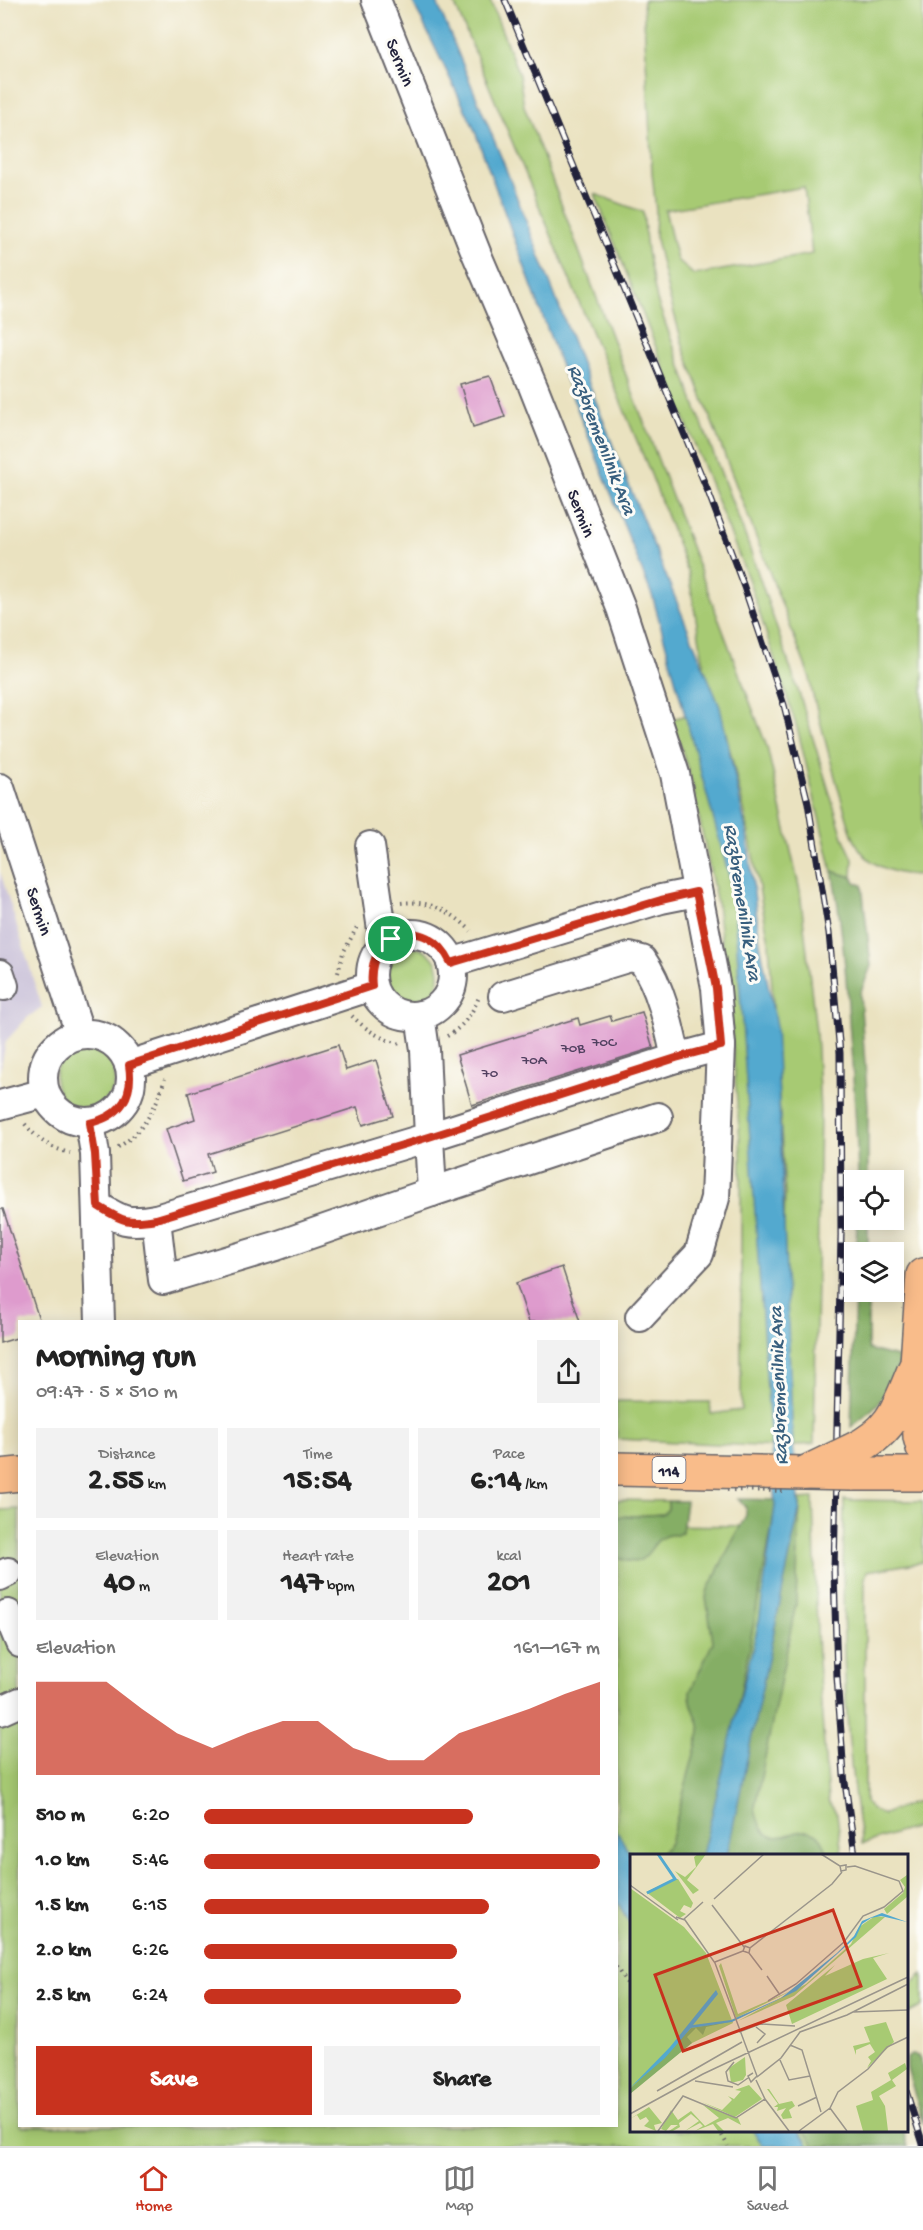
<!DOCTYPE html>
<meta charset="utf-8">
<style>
:root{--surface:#fff;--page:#f2f2f2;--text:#222;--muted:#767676;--line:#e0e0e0;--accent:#c8321e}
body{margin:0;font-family:"Gochi Hand",sans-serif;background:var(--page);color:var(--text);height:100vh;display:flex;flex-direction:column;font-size:22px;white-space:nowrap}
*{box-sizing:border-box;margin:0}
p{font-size:20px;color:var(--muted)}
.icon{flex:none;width:33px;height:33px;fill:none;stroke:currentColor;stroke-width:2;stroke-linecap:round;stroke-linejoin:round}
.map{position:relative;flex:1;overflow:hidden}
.panel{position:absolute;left:18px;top:1320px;width:600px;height:807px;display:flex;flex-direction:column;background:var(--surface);border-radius:0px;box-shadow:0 3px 15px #0003}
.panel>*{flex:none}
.fabs{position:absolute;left:844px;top:1170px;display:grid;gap:12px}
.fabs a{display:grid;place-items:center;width:60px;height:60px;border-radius:0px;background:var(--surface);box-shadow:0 3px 15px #0003;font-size:30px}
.pin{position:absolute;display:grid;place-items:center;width:51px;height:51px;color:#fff;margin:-26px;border:3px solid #fff;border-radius:50%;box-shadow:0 2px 6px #0007}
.round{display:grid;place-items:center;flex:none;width:63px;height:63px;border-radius:0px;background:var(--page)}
.head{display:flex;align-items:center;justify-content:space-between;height:102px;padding:0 18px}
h1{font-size:33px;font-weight:800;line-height:45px}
.stats{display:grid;grid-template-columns:repeat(3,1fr);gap:9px;height:102px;padding:6px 18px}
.stats div{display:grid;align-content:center;border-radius:0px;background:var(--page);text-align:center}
.stats b{font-size:30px;font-weight:800}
.stats small{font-size:16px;font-weight:400}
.stats p{font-size:16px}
.chart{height:168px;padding:12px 18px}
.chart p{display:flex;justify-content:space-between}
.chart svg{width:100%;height:108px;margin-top:6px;fill:var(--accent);opacity:.7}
.action{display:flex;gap:12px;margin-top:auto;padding:12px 18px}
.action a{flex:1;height:69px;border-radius:0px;background:var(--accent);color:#fff;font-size:24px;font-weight:800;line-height:69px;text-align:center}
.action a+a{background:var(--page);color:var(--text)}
ul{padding:0 18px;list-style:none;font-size:20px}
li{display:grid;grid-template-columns:96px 72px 1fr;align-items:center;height:45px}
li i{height:15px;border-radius:8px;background:var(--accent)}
.tab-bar{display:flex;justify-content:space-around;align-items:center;height:84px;border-top:2px solid var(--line);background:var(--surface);font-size:16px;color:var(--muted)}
.tab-bar a{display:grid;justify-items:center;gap:3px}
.tab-bar .active{color:var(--accent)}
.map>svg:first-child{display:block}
</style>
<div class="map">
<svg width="923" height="2146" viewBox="0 0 923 2146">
<rect width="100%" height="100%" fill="#fdfcf7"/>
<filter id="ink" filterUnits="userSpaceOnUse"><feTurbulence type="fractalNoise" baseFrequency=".0167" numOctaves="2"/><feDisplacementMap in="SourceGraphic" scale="12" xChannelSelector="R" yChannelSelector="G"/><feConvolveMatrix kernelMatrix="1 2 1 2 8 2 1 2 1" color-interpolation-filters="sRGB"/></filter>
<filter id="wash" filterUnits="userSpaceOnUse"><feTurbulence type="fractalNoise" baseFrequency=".008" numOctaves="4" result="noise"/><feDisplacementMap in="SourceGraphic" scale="24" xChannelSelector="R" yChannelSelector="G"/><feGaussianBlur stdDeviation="1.35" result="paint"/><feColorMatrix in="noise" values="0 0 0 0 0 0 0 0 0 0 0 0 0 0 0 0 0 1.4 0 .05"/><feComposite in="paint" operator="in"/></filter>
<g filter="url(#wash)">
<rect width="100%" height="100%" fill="#eae2c0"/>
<polygon fill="#c8bfd8" points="0,871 42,1007 27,1018 6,1041 0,1072"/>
<g fill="#a7ca73" stroke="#647657" stroke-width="1.5" fill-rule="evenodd">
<polygon points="453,0 490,0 519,75 524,106 767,747 800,891 816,1032 820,1111 814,1443 790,1447 781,1306 785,1194 769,942 746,818 725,729 699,670 704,665 688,572 650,472"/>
<path d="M643 0H923V874C903 877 873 868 861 851 852 839 848 822 844 808 832 769 823 730 812 692L810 678 684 349 669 295 655 235 656 211 652 173ZM804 187 812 254 694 275 677 260 665 210Z"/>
<polygon points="595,194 643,212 647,251 657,300 697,411 746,538 801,699 843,837 853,859 852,877 832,871 798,731 749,581"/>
<polygon points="695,713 729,840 762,1229 761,1300 775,1447 617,1439 616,1401 710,1402 711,1414 741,1410 741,1154 729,999 717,904 692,783 672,719"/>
<circle cx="411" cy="975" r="28"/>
<circle cx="85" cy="1078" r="30"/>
<polygon points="813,1498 818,1661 828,1801 837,1814 842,1855 632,1855 632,2130 897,2130 903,2146 0,2146 0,1510 19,1509 20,2126 616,2126 617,1525 799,1526 800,1499"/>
<polygon points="617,1500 668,1501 668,1509 664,1514 617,1517"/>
<path d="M844 1500 923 1501V1562L867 1571 865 1578V1802L872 1810 884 1814 923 1799V1825L862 1844C842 1731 842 1614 844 1500Z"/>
<polygon points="923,1974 923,2006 907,2014 907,1988"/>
</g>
<g fill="#85ae65" stroke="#546850" stroke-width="1.5">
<path d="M832 871 852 877 855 882 862 885 871 966 860 994 868 1106V1180H858C857 1127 853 1074 849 1021 846 970 842 921 832 871Z"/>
<polygon points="857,1220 868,1220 868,1252 856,1252"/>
<path d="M855 1291 868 1292V1346L870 1350 901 1358C890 1392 880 1406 851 1427Z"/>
<path d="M738 1499 777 1500 710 1855H660L670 1843 700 1732C700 1718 689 1707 690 1692L713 1642 706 1597 708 1589 746 1515V1508Z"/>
<path d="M794 1499H800L796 1604 755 1807C765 1867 800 1814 820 1837 824 1841 826 1850 828 1855H727Z"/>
<path d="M668 1501H686L682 1532 677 1535C645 1531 655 1576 617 1557V1517L664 1514 668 1509Z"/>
<polygon points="911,2055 918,2056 923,2067 923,2124 907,2068 907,2058"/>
<polygon points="804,2130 903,2130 908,2146 814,2146"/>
</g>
<g fill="#53a9cf" stroke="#3a6685" stroke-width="1.5">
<polygon points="412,0 436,0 502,159 619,461 720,707 747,834 760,943 776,1026 793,1445 800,1507 727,1855 702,1855 759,1621 775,1506 733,890 653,598 570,391 473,126"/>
<polygon points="616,1830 632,1857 632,1927 617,1902"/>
<polygon points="753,2130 799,2130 809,2146 763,2146"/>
</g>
<g id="blocks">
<g fill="#de9bcd">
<polygon points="490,376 505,417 473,427 460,384"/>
<polygon points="642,1012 653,1048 472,1105 457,1055 578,1018 580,1025 610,1016 612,1021"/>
<polygon points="338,1045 346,1070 376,1060 393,1116 363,1125 357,1107 208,1154 213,1172 183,1181 166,1129 195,1119 188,1093"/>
<polygon points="0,1209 3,1209 40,1322 20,1322 20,1337 0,1343"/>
<polygon points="562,1267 580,1322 529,1322 516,1283"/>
</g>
</g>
</g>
<g filter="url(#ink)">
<use href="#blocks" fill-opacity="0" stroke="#68656a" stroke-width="1.5"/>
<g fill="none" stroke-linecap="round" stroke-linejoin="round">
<defs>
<g id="minor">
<polyline points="376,0 477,255 533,386 621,608 675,774 716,988 721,1046 715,1198 699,1254 640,1317"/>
<polyline points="0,788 80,1034"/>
<polyline points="370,846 384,944"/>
<circle cx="412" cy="975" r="41"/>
<polyline points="451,963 661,899 696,892"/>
<polyline points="0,974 4,986"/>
<path d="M503 996 630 957 642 960C661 987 669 1026 676 1058"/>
<circle cx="87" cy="1078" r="44"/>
<polyline points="129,1065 372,986"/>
<polyline points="0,1105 45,1093"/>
<polyline points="90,1123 95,1154 100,1322"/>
<polyline points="432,1192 658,1117"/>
<path d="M97 1206C122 1221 127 1224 156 1219L429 1137 425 1050 420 1015"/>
<polyline points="156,1219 163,1280 276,1246 432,1192 429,1137 676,1058 721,1046"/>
<polyline points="0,1576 8,1572"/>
<polyline points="8,1614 20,1643"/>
<polyline points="0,1711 20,1702"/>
</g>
<g id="major">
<polyline points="616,1469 805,1473"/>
<polyline points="852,1474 923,1474"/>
<polyline points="0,1476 20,1474"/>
</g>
<g id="highway">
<polyline points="923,1275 917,1363 920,1437 923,1448"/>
<path d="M853 1450C892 1431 898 1409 914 1370"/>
</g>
</defs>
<use href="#minor" stroke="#68656a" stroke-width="32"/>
<use href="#major" stroke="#68656a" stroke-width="36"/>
<use href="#highway" stroke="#68656a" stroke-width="36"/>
<g stroke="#68656a" stroke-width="4" stroke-dasharray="1.5 4.5" stroke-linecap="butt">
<path d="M401 903C429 900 452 911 471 931"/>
<polyline points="338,973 343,953 357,927"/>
<path d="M352 1016C365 1029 383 1041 402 1044"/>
<path d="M447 1036C463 1027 472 1014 479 997"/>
<path d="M25 1124C38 1140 50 1148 70 1153"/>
<path d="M118 1147C144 1132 156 1107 165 1079"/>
<polyline points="616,1967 632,1991"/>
<polyline points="719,2130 728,2146"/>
</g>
<use href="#minor" stroke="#fff" stroke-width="28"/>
<use href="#major" stroke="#f9bc8a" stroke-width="33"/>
<use href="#highway" stroke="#f9bc8a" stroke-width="33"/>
<defs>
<g id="rail">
<polyline points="505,0 709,494 744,587 784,705 808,803 829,933 840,1053 841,1235 834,1571 837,1677 844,1775 855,1855"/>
<polyline points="906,2091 923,2144"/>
</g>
</defs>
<use href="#rail" stroke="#22223b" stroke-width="7"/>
<use href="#rail" stroke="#fdfcf7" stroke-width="4.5" stroke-dasharray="14" stroke-linecap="butt"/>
<defs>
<polyline id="major-bridge" points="805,1473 852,1474"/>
<polyline id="highway-bridge" points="805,1473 853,1450"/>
</defs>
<use href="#major-bridge" stroke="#68656a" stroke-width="36" stroke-linecap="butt"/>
<use href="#highway-bridge" stroke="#68656a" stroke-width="36" stroke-linecap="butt"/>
<polyline stroke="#68656a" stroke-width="4" stroke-dasharray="1.5 4.5" stroke-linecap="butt" points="727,1490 786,1491"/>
<use href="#major-bridge" stroke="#f9bc8a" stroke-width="33"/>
<use href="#highway-bridge" stroke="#f9bc8a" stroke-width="33"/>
</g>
</g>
<g fill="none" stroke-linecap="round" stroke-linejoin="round" filter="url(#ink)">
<defs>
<path id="route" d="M696 892 716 988 721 1046 676 1058 429 1137 156 1219C127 1224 122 1221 98 1206L95 1154 90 1123C121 1116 134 1096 129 1065L372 986C366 930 427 913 451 963L661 900Z"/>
</defs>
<use href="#route" stroke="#fff" stroke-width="12"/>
<use href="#route" stroke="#c8321e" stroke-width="8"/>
</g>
<g text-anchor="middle" stroke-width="6" stroke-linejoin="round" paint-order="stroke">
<g font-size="15" fill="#514060">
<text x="604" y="1046">70C</text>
<text x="573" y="1052">70B</text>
<text x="534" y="1064">70A</text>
<text x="490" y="1077">70</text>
</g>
<rect fill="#fdfcf7" stroke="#646373" stroke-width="1.5" x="652.5" y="1457" width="33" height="26" rx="4.5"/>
<g font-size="16" font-weight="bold" fill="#22223b">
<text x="669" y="1476">114</text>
</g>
<g font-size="18" fill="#22223b" stroke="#fdfcf7">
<text transform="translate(401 62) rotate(68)" y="6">Sermin</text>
<text transform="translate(582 513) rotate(69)" y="6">Sermin</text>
<text transform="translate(40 911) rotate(72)" y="6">Sermin</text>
</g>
<g font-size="20" font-style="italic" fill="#385f7e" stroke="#fdfcf7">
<text transform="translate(603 439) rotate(69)" y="7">Razbremenilnik Ara</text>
<text transform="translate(744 902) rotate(81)" y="7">Razbremenilnik Ara</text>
<text transform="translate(777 1386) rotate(-92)" y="7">Razbremenilnik Ara</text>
</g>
</g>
<g transform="translate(630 1854)">
<rect width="278" height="278" fill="#eae2c0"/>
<path d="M68 0H76L57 26 69 36 63 40 45 17 55 23 66 13 64 3ZM277 21V43L257 60 254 55 273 39 275 33 270 26ZM44 25H48L63 49 61 54 54 51 50 57 56 60 50 64 16 38ZM0 34 54 73 76 99 103 169 56 192 0 238ZM245 62 255 63 164 142 108 167 176 130 221 90 229 73ZM259 99 243 104 257 125 162 170 156 151 205 111 195 122 233 105ZM91 109 108 160 165 135 106 164 89 112ZM256 168 264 188 237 214 241 207 238 203 245 198 240 190 226 196V201L223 192 240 188 234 173ZM115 203 116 221 113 226 101 229 99 214ZM275 209 277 215 262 226 266 232 249 242 255 252 258 277H233L226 252 243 246 241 238 261 226 258 219ZM119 231 132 245 105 263 72 248 92 256 102 246 98 242 104 245 111 237 105 236ZM137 235H139L149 250 162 247 165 252 159 256 162 264 153 265 151 261 156 254 147 257 148 253H144L148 250ZM73 251 108 264 111 271 98 264 86 269 94 277H88L83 270 65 277 73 272 70 269 55 277 69 267 61 260 49 269 50 273 43 277H39L48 271H41L36 277 31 275 41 256 48 266 61 257 75 272 89 264ZM19 253 32 269 24 271 26 277 14 272 19 267 16 263 10 266 7 261 0 265Z" fill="#a7ca73"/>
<path d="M103 167 76 173 73 181 66 174 57 183 62 189 0 240V235L61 174Z" fill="#85ae65"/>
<path d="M252 59 277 68 251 62 241 64 232 70 226 83 166 137 102 168 61 174 35 204 0 234 40 193 86 136 88 140 63 171 101 166 151 144 207 99 224 82 232 67Z" fill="#53a9cf"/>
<path fill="none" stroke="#53a9cf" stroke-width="3" d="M17 39 45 25 28 0"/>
<path fill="none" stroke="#9a958b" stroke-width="1.5" d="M191 0 210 12 211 17 216 16V11L210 12M0 31 48 66M84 45 134 0M82 51 114 93M46 63 55 66 85 109 127 222 121 228 118 222 123 219M54 65 73 48M120 94 115 92 113 97 119 99 120 94 202 30 212 18M119 99 132 116M85 108 113 97M137 122 150 141M138 147 166 130 214 88 233 62 254 53 273 37 269 27 225 12 217 13M223 158 278 156M126 173 135 180 127 189M109 178 130 170 165 172M160 191 172 196 191 258M150 206 159 226 180 222M104 208 96 218 98 227 108 231 118 224M127 223 151 204 170 178 217 161 278 130M126 226 135 245 159 277M65 227 103 233M27 237 112 188M168 252 187 243M200 254 217 277M0 260 73 220 278 123M28 277 53 242 106 264 135 245M169 277 200 254 208 238 238 215 257 193 278 183"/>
<path fill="#c8321e" fill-opacity="0.15" stroke="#c8321e" stroke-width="3" d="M203 56 231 132 53 197 25 121Z"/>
<rect width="278" height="278" fill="none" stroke="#22223b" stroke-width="3"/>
</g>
</svg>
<div class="fabs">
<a><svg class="icon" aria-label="locate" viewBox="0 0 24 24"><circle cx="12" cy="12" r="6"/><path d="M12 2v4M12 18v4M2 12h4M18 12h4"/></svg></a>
<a><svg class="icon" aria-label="layers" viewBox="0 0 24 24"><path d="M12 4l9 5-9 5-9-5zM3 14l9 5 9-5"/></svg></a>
</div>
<div class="pin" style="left:391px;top:939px;background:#1e9e55"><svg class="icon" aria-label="arrive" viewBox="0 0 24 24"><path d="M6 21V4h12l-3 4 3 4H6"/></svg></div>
<section class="panel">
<div class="head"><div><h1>Morning run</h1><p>09:47 · 5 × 510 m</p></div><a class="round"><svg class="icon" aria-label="share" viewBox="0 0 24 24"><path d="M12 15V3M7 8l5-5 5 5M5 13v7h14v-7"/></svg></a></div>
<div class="stats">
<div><p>Distance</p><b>2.55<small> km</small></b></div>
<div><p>Time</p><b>15:54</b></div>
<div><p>Pace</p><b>6:14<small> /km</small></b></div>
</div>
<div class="stats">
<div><p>Elevation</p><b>40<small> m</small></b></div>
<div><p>Heart rate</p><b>147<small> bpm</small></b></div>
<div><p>kcal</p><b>201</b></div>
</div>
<div class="chart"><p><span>Elevation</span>161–167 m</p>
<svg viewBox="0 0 160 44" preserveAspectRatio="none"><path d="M0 44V6L10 6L20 6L30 17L40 27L50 33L60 27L70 22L80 22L90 33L100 38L110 38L120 27L130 22L140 17L150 11L160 6V44z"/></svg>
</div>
<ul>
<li><b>510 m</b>6:20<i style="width:68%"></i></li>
<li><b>1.0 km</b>5:46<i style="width:100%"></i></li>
<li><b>1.5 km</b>6:15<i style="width:72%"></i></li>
<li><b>2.0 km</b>6:26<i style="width:64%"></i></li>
<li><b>2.5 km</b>6:24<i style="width:65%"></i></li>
</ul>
<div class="action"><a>Save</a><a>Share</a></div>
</section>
</div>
<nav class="tab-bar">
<a class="active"><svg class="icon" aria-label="home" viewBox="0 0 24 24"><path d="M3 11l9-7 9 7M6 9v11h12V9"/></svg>Home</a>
<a><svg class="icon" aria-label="map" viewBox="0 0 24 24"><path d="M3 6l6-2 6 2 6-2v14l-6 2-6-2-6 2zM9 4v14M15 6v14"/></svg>Map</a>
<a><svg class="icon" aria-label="saved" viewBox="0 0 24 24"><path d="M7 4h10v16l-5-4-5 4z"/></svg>Saved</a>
</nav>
